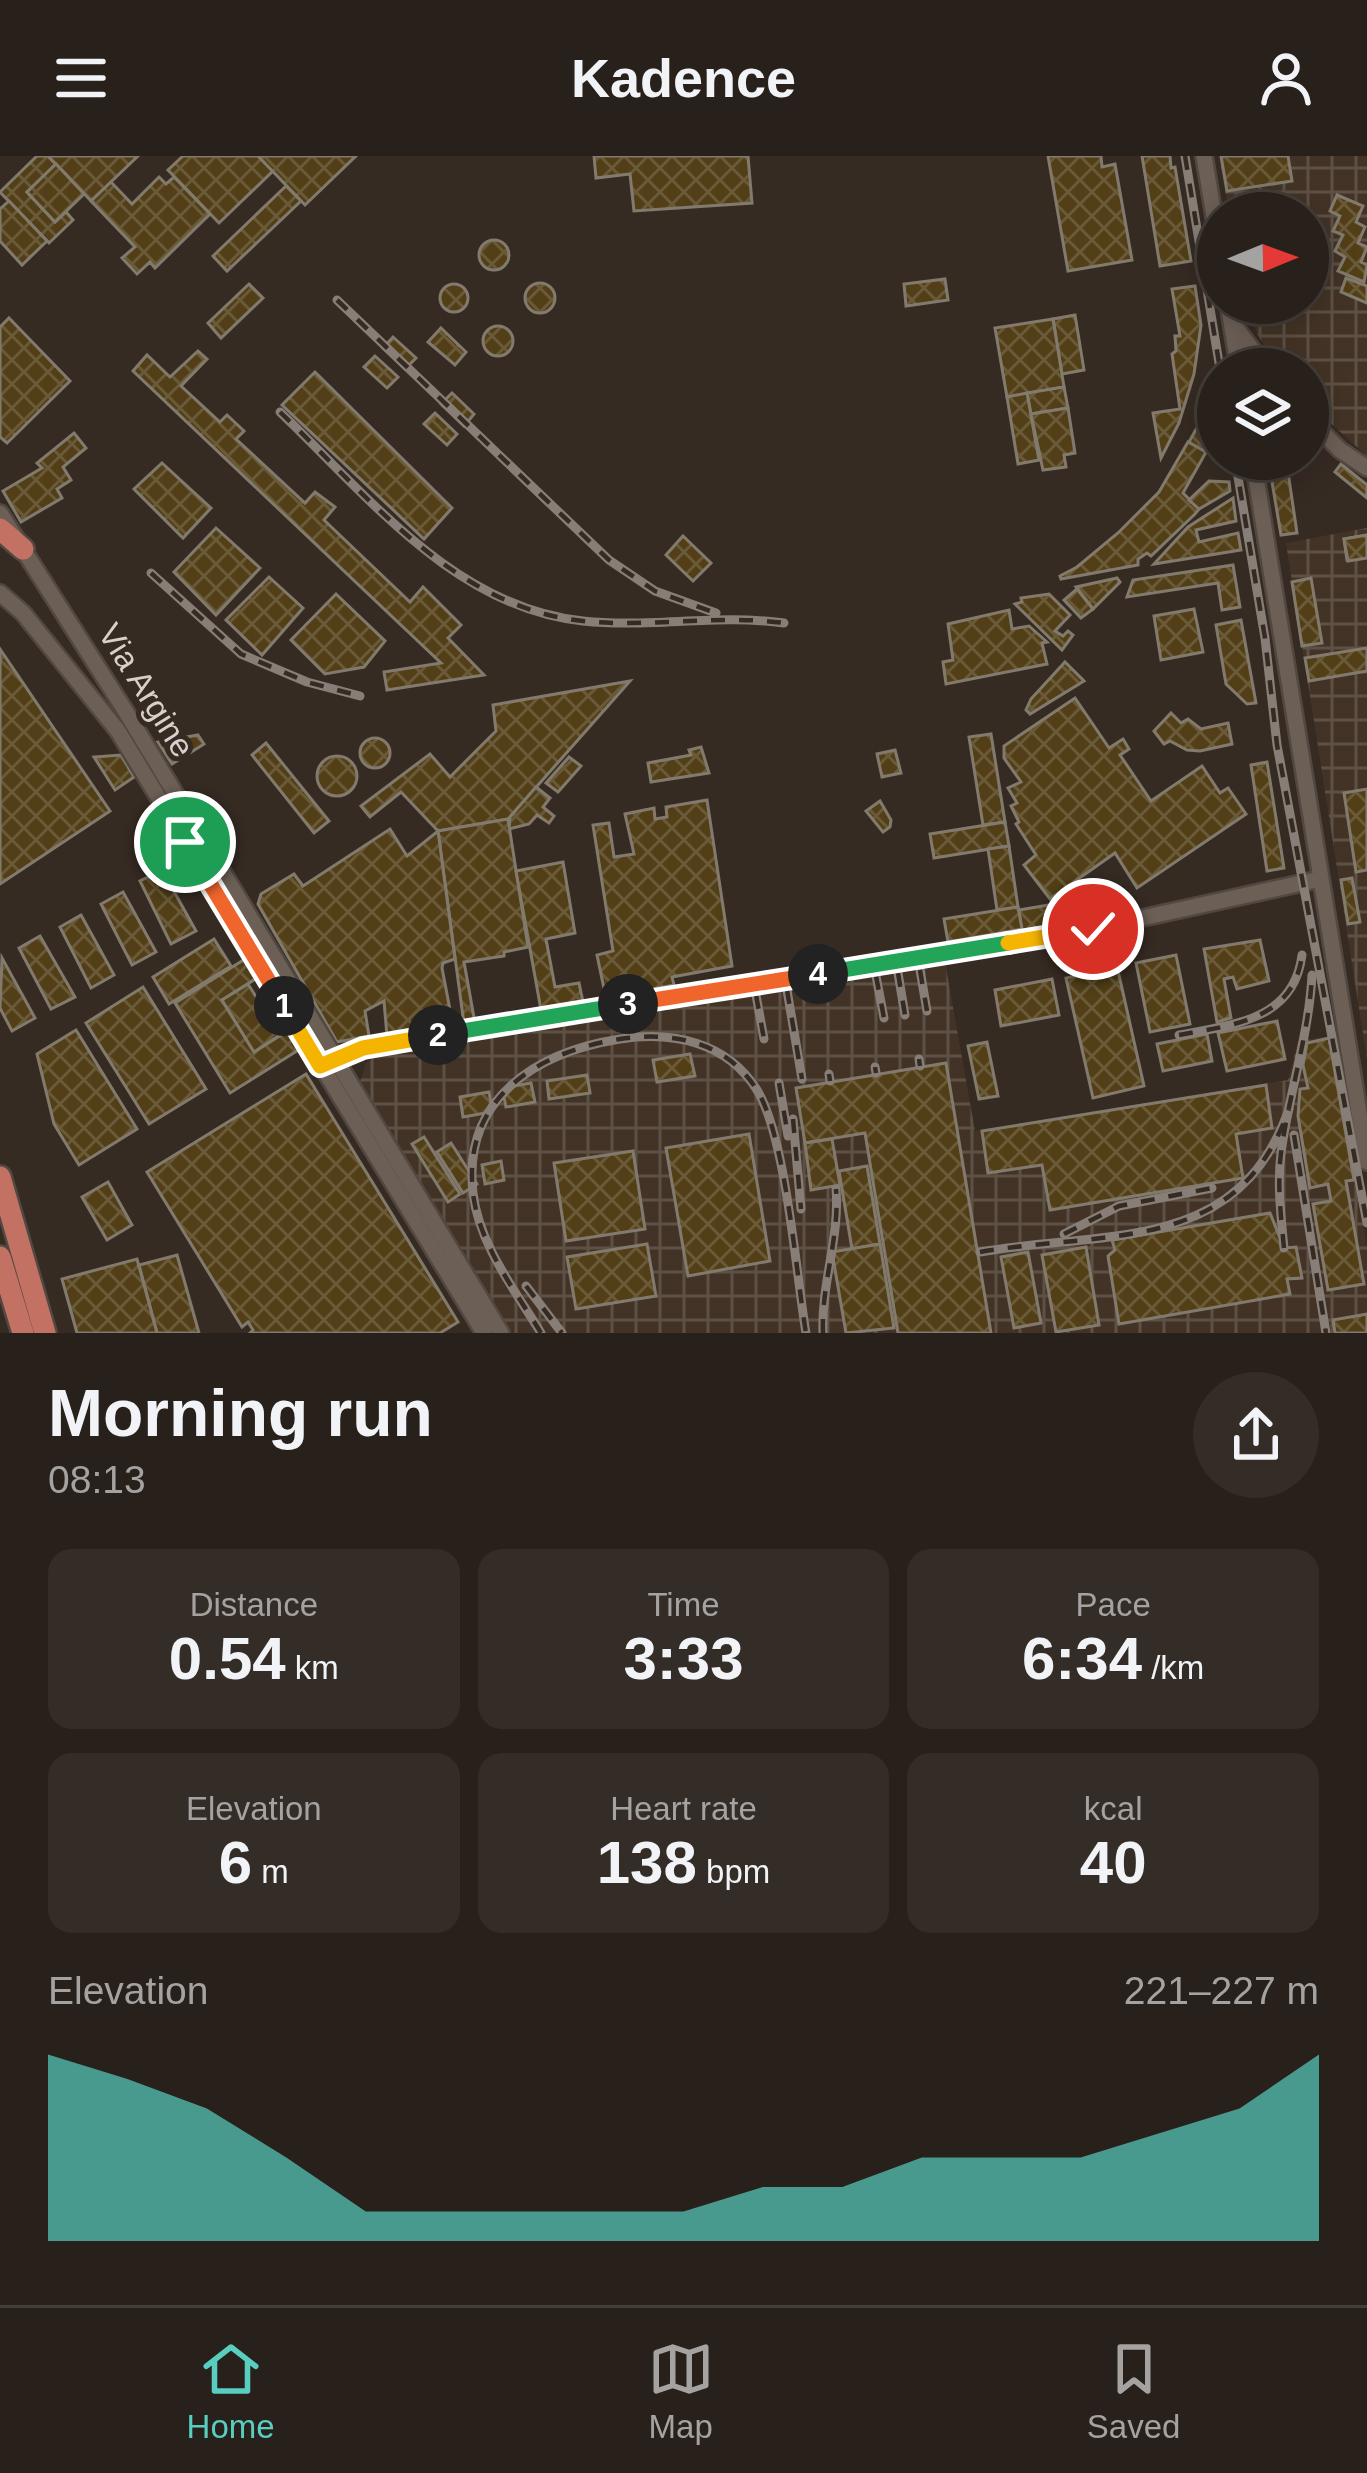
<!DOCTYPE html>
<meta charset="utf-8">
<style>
:root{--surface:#28201a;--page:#342d27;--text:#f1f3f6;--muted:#a5a3a2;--line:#443e39;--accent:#58cec0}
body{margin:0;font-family:Helvetica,sans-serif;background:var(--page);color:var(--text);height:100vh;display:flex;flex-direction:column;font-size:45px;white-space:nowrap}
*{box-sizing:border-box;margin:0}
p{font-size:39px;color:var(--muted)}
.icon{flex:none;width:66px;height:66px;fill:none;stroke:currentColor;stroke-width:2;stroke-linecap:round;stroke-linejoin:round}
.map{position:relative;height:1177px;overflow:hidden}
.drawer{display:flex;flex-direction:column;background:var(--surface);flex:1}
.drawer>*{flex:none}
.needle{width:78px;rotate:89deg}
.controls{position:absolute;left:1197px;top:36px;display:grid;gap:24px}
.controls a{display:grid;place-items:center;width:132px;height:132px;border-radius:50%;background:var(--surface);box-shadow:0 6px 30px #0003,0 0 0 3px var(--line);font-size:60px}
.pin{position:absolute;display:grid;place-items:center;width:102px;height:102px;color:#fff;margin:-51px;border:6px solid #fff;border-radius:50%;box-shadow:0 3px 12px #0007}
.km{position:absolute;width:60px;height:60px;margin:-30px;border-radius:50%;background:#222;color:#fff;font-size:33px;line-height:60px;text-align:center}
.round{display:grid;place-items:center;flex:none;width:126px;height:126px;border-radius:63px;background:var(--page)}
.summary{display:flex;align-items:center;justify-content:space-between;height:204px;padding:0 48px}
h1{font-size:66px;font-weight:700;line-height:90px}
.metrics{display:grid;grid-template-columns:repeat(3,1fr);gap:18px;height:204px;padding:12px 48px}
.metrics div{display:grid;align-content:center;border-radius:24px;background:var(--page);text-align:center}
.metrics b{font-size:60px;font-weight:700}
.metrics small{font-size:33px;font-weight:400}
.metrics p{font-size:33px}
.chart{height:336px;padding:24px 48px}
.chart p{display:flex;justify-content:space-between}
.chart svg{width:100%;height:216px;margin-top:12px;fill:var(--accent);opacity:.7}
header{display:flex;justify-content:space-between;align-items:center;height:156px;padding:0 48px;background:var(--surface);font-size:54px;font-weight:700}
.tab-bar{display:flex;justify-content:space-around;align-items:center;height:168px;border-top:3px solid var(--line);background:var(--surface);font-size:33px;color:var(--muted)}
.tab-bar a{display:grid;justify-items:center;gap:6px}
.tab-bar .current{color:var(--accent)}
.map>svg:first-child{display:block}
</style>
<header><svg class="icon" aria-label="menu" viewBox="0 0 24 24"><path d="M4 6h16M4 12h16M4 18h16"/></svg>Kadence<svg class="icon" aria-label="person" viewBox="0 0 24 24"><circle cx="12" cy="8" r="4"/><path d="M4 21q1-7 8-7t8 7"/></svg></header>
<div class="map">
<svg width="1367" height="1177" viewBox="0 0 1367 1177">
<defs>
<pattern id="industrial-grid" width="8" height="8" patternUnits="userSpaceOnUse" patternTransform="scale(3)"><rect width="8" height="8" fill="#433326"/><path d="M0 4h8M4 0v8" fill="none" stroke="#5d5044"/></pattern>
<pattern id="building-cross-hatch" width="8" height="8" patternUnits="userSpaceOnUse" patternTransform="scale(3)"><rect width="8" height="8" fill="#523f18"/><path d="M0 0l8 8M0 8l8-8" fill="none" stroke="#6a5a38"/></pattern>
</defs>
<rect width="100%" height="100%" fill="#362b23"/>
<g fill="url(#industrial-grid)">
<polygon points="1219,0 1367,0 1367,300 1308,247 1308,213 1280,213 1257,178 1247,147 1308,147 1308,57 1229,57"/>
<polygon points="1367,372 1367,903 1286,387"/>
<polygon points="945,806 975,975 1288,924 1298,885 1331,880 1367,1091 1367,1177 509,1177 359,929 366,907 384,895"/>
</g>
<g fill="url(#building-cross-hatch)" stroke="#827b6d" stroke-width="3">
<polygon points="37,0 48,0 56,8 27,36 55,66 66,56 73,64 49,87 0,36"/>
<polygon points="48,0 138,0 91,45"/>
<polygon points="183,0 258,0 273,15 219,67 168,14"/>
<polygon points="258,0 356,0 305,49"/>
<polygon points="594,0 748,0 752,47 634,55 630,18 596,22"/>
<polygon points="1048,0 1101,0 1102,11 1115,8 1132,104 1068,115"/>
<polygon points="1142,0 1170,0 1171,12 1175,11 1191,105 1160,110"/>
<polygon points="1221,0 1288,0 1292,25 1227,35"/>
<polygon points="56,8 84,38 55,66 27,36"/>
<polygon points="159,21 166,28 174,21 210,58 155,112 150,106 137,118 122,102 135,91 91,45 111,26 132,48"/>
<polygon points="286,30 301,45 227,115 213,100"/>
<polygon points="1337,39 1363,50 1356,66 1365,71 1358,87 1367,91 1361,106 1367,109 1364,126 1338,115 1345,101 1335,95 1343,79 1333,75 1340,60 1330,55"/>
<polygon points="9,45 47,85 22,109 0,85 0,53"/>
<circle cx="494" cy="99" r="15"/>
<polygon points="1346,122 1367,130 1367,147 1341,136"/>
<polygon points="945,123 948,144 906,150 904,128"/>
<circle cx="540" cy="142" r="15"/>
<circle cx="454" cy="142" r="14"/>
<polygon points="249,128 263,142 221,182 208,167"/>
<polygon points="1195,130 1201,169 1194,218 1179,267 1161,302 1153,257 1180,253 1172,198 1176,195 1175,180 1180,180 1172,133"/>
<polygon points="1075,159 1084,214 1062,218 1053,163"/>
<polygon points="9,162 70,225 7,287 0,281 0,171"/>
<polygon points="1053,163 1064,231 1007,241 995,172"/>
<circle cx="498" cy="185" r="15"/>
<polygon points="441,172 466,196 455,209 428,186"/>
<polygon points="393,181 416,202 405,213 383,192"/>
<polygon points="198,195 207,203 181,230 220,266 227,259 244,275 236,283 305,347 315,336 335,351 324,364 410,446 423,431 461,469 448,482 484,519 387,534 384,516 441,507 133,215 147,199 170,221"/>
<polygon points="375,200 398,221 387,232 364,211"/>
<polygon points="315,216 452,352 424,383 282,249"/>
<polygon points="1064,231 1068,252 1031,258 1027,237"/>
<polygon points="1214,231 1218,284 1209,285 1203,295 1189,286 1199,268 1197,266 1203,251 1199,250 1203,233"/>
<polygon points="452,237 474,258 464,270 441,248"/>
<polygon points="1027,237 1039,304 1018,308 1007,241"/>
<polygon points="1068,252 1075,297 1064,299 1066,311 1043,314 1031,258"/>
<polygon points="435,257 457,278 447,289 424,268"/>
<polygon points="74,277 86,292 63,311 71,324 57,333 62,342 21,366 3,335 42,312 37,307"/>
<polygon points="1188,286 1206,296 1183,337 1199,353 1195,358 1151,400 1147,397 1138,403 1138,409 1061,423 1060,420 1077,411 1118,377 1159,336"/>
<polygon points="162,307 211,352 183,382 134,333"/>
<polygon points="1341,308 1367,329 1367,342 1335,316"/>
<polygon points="1288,316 1297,377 1281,379 1272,326"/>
<polygon points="1209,325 1229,326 1230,335 1199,353 1189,344"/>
<polygon points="1233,342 1236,365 1196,374 1199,386 1238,377 1241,394 1154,408 1188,371"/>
<polygon points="216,372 260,412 216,459 174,416"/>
<polygon points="1367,379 1367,401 1347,404 1344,383"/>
<polygon points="1367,379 1367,402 1348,405 1344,383"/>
<polygon points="683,380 711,407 693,425 666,399"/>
<polygon points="1233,409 1240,451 1222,454 1218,427 1127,441 1133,424"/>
<polygon points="269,421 303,452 262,499 226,464"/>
<polygon points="1117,422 1120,426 1093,453 1076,431"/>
<polygon points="1311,422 1322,487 1302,490 1292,426"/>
<polygon points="1077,433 1093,453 1081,462 1064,444"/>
<polygon points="336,438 385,485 364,511 325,518 291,484"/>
<polygon points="1049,438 1070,459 1055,475 1063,480 1068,475 1073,479 1062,494 1015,448 1022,446 1021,442"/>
<polygon points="1194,453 1203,496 1161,504 1154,460"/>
<polygon points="1009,454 1012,473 1029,470 1047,486 1042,487 1047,508 946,528 943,506 953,504 948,468"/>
<polygon points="1241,464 1256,547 1247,548 1226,528 1216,469"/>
<polygon points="1367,492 1367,515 1309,525 1305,502"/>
<polygon points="0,493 110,655 0,728"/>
<polygon points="1065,506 1084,525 1030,558 1026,554 1031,543"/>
<polygon points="630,525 508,663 438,675 401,636 370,661 361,650 430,598 450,621 496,575 493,549"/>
<polygon points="1075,542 1109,592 1123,583 1129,593 1120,599 1151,645 1202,610 1220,637 1228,632 1246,658 1137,732 1115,697 1050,743 1024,709 1036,699 1016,668 1019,666 1011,650 1017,647 1008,632 1021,626 1004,602 1004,590"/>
<polygon points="1171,557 1181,567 1188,563 1201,573 1228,567 1232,588 1200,595 1187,594 1170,585 1164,588 1154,575"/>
<polygon points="991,578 1005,666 983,669 969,581"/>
<polygon points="198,579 204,588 172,608 158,586"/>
<circle cx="375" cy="597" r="15"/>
<polygon points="266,587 329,665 314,677 252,599"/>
<polygon points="701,591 709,617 651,626 648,607 691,599 689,594"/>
<polygon points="895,594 901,617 882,621 877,598"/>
<polygon points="121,599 134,621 115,634 94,601"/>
<circle cx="337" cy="620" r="20"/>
<polygon points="569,601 581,610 558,636 546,627"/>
<polygon points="1267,606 1284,712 1267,715 1251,609"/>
<polygon points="536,631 550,642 543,651 554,660 549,667 537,659 529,668 509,673 510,661"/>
<polygon points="1367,633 1367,714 1356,716 1344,637"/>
<polygon points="707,644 732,810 672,821 674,829 606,842 597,799 613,795 593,669 609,667 614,701 634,698 625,658 654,652 655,663 667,661 666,651"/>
<polygon points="880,645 891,664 890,671 883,676 866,655"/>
<polygon points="508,663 528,791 504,796 504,800 464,806 475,867 464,868 438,675"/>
<polygon points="1005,666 1009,690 934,702 930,678"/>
<polygon points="390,673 407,700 438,675 455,803 443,807 442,812 451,859 443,870 387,880 384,845 365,855 369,880 337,886 258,748 261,738 294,718 303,730"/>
<polygon points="1009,690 1018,751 997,754 988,693"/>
<polygon points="563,706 575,777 546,783 555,831 579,827 583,846 541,854 516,715"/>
<polygon points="162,714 196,775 171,788 140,725"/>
<polygon points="1352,722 1360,766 1348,768 1341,724"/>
<polygon points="123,736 156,796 132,809 101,748"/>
<polygon points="1114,738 1117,760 1022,777 1019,754"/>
<polygon points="1018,751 1022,773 948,786 944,763"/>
<polygon points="81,759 114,819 91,832 60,771"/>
<polygon points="40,780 75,841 51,853 19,792"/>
<polygon points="214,783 231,810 169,848 153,821"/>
<polygon points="1260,784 1269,825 1237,833 1233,821 1224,823 1231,862 1217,866 1204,793"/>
<polygon points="1176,799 1190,868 1150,876 1136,807"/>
<polygon points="2,802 35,862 12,875 0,852"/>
<polygon points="245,803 257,822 222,844 254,896 289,874 300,893 230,937 175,847"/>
<polygon points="1117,810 1144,930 1093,942 1066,822"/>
<polygon points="1052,823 1059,859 1001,870 995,834"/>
<polygon points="248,828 280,879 254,896 222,844"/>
<polygon points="143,831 206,933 149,968 86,867"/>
<polygon points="1277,865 1285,903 1227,915 1218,877"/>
<polygon points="76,874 137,973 79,1009 54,968 37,898"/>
<polygon points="1207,878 1212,905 1163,915 1157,888"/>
<polygon points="1329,882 1354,1024 1346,1025 1364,1128 1328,1134 1313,1048 1331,1045 1328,1028 1310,1032 1298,960 1300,933 1308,932 1303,909 1307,887"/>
<polygon points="987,886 998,940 979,943 968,890"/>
<polygon points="690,898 695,920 657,926 653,904"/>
<polygon points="946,907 991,1177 898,1177 865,977 805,987 796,932"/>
<polygon points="306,918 458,1166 440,1177 250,1177 253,1174 248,1166 242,1171 147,1016"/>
<polygon points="587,919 590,937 549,943 547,925"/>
<polygon points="531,927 535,946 506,951 504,941 514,930"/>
<polygon points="1266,929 1272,972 1236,978 1243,1022 1050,1054 1042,1009 988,1017 982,975"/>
<polygon points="489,936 491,947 486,957 463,961 460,941"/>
<polygon points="749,978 770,1105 688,1120 666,992"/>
<polygon points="424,981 460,1038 448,1046 412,988"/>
<polygon points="832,983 840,1029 811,1034 805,987"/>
<polygon points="451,987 477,1028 463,1037 437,996"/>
<polygon points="633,995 645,1073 566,1085 554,1007"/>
<polygon points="501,1005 504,1024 485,1028 482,1009"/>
<polygon points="867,1010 880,1088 852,1093 839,1015"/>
<polygon points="108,1026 132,1069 107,1084 82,1041"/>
<polygon points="1270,1057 1284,1092 1296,1091 1302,1122 1287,1123 1290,1138 1119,1168 1108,1100 1115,1094 1112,1084"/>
<polygon points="647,1088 656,1140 576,1153 567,1101"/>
<polygon points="880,1088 894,1172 846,1177 832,1096"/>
<polygon points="1086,1091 1099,1169 1056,1176 1042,1099"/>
<polygon points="1028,1096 1041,1167 1014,1172 1001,1101"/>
<polygon points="177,1099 199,1177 157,1177 139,1109"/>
<polygon points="137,1103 157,1177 77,1177 62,1123"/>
<polygon points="1367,1158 1367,1177 1335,1177 1333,1164"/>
</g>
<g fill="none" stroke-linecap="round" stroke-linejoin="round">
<defs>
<g id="minor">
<polyline points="1204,0 1218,84"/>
<polyline points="1228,147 1239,213"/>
<polyline points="1233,168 1267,213"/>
<polyline points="1308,262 1340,294 1367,312"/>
<polyline points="1253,303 1367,1006"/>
<polyline points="0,357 126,556 501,1177"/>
<polyline points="0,437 23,457 118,575 484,1177"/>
<polyline points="320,910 375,889 1092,773 1320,723"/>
</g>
<g id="highway">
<polyline points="0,373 23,393"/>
<polyline points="0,1021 45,1177"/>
<polyline points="0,1101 23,1177"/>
</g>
</defs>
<use href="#minor" stroke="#514841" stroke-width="20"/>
<use href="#highway" stroke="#514841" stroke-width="26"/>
<use href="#minor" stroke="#6c5f56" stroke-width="15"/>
<use href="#highway" stroke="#c27162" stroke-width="21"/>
<defs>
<g id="rail">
<polyline points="1185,0 1220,213"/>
<polyline points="337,144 609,404 655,435 716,457"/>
<path d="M280 256C367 339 455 452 583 465 650 472 717 458 784 467"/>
<polyline points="1235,303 1265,482 1277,589 1367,1067"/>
<polyline points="151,417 241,498 307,526 360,540"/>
<polyline points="920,814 927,855"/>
<polyline points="898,817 905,859"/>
<polyline points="876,820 884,862"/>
<polyline points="787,834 802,923"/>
<polyline points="756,839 764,883"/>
<path d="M1179 879C1233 869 1294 864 1302 799"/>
<polyline points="919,903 920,910"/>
<polyline points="875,911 876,917"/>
<polyline points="829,918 830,925"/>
<polyline points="779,927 788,980"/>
<polyline points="793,963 801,1053"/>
<polyline points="1294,979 1326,1177"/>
<polyline points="1064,1078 1119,1050 1212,1032"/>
<path d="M1284 1092C1281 1060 1277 1029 1281 997 1289 937 1309 879 1312 819"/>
<path d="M980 1096C1107 1074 1238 1099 1289 953"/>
<polyline points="526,1130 562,1177"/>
<path d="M541 1177C515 1134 479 1089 473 1037 462 942 537 896 620 883 673 875 727 886 757 934 786 981 796 1118 806 1177"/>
<path d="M823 1177C821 1127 840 1082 836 1033"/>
</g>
</defs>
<use href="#rail" stroke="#887e78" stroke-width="9"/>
<use href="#rail" stroke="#362b23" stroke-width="4.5" stroke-dasharray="14" stroke-linecap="butt"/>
</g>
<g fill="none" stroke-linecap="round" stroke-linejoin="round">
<defs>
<polyline id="split-1" points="185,686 284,850"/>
<polyline id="split-2" points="284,850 320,910 363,892 438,879"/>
<polyline id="split-3" points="438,879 628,848"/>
<polyline id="split-4" points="628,848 818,818"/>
<polyline id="split-5" points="818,818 1008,787"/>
<polyline id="split-6" points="1008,787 1093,773"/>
</defs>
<use href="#split-1" stroke="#fff" stroke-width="24"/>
<use href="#split-2" stroke="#fff" stroke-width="24"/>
<use href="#split-3" stroke="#fff" stroke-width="24"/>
<use href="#split-4" stroke="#fff" stroke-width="24"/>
<use href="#split-5" stroke="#fff" stroke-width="24"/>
<use href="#split-6" stroke="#fff" stroke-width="24"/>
<use href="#split-1" stroke="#f0652b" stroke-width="15"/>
<use href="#split-2" stroke="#f5b400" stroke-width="15"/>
<use href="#split-3" stroke="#22a559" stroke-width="15"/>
<use href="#split-4" stroke="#f0652b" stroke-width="15"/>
<use href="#split-5" stroke="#22a559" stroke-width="15"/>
<use href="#split-6" stroke="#f5b400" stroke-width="15"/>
</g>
<g text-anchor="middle" stroke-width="10" stroke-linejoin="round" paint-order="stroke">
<g font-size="33" fill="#d8d0cb" stroke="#362b23">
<text transform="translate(147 534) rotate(58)" y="12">Via Argine</text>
</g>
</g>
</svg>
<div class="controls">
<a><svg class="needle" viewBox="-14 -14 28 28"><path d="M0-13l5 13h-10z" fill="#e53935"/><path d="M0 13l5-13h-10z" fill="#a5a3a2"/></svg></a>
<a><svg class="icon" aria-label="layers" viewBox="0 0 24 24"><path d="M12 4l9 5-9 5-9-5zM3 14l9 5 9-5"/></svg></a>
</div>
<div class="pin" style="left:185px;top:686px;background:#1e9e55"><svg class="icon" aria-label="arrive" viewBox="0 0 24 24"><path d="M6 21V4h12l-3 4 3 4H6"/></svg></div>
<div class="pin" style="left:1093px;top:773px;background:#d93025"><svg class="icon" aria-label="check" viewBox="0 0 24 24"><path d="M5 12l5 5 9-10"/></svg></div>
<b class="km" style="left:284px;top:850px">1</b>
<b class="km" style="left:438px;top:879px">2</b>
<b class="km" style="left:628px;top:848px">3</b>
<b class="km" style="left:818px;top:818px">4</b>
</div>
<section class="drawer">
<div class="summary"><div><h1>Morning run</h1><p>08:13</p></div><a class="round"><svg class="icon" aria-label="share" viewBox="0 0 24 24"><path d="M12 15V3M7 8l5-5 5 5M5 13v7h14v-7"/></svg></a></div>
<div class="metrics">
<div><p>Distance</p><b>0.54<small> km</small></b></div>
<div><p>Time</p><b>3:33</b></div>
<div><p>Pace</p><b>6:34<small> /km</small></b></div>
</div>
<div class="metrics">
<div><p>Elevation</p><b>6<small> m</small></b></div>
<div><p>Heart rate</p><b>138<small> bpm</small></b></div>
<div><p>kcal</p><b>40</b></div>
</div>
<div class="chart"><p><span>Elevation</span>221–227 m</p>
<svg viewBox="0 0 160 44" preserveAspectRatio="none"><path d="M0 44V6L10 11L20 17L30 27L40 38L50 38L60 38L70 38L80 38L90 33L100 33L110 27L120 27L130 27L140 22L150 17L160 6V44z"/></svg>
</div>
</section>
<nav class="tab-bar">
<a class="current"><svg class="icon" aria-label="home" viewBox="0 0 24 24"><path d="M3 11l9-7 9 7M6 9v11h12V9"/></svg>Home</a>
<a><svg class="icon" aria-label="map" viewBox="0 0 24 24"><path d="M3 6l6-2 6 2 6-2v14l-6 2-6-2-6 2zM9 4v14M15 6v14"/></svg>Map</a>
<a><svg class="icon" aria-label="saved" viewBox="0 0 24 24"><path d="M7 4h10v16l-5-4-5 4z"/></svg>Saved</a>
</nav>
